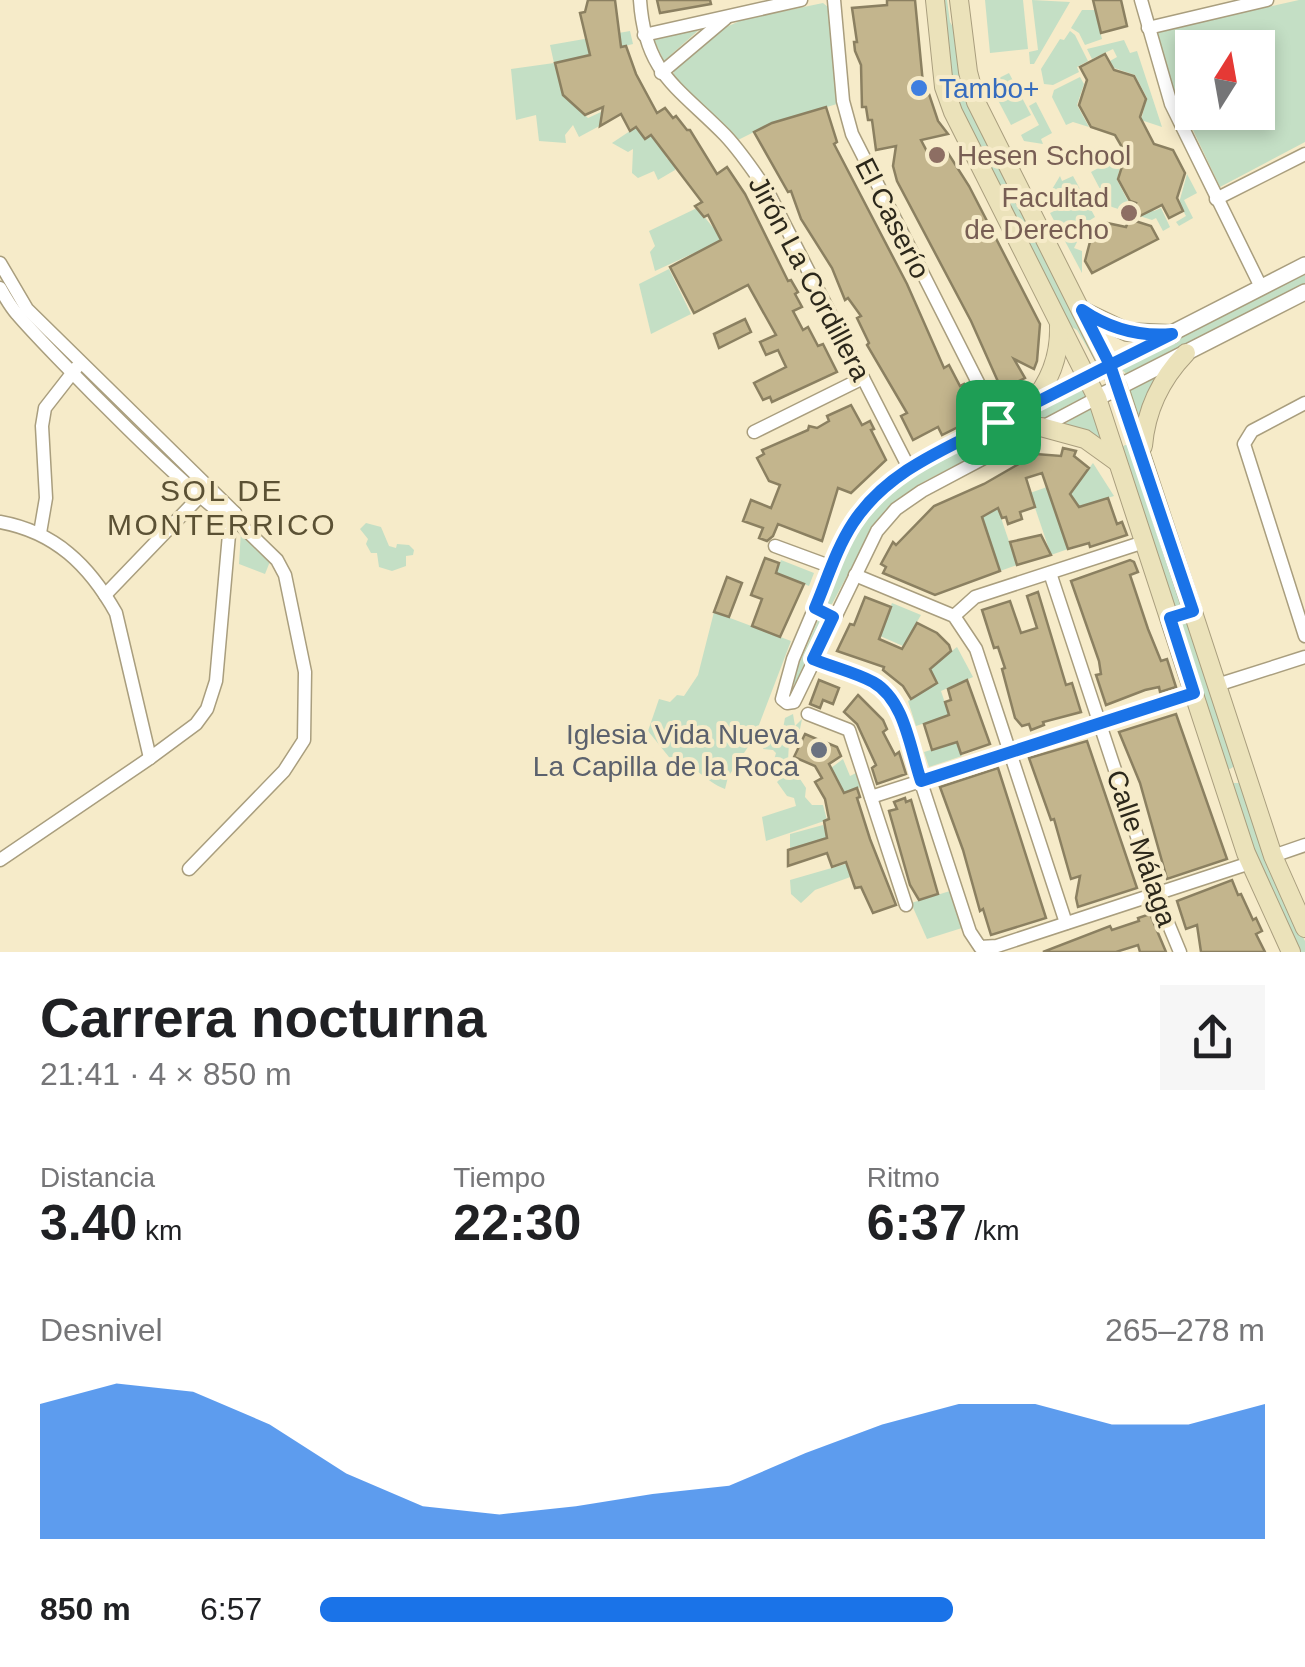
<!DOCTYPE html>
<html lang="es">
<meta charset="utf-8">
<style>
:root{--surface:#fff;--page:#f6f6f6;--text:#202124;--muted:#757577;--accent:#1a73e8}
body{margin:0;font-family:Helvetica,sans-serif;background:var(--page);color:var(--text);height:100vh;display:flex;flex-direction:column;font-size:38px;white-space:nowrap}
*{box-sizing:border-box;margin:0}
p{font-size:32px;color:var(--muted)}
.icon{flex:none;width:55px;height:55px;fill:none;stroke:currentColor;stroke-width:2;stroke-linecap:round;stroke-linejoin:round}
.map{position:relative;height:952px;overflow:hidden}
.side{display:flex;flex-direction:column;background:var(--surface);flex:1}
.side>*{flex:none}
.needle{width:65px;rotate:11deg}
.tools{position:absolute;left:1175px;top:30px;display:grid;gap:20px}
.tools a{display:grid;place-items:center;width:100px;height:100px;border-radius:0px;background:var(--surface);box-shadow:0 5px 15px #0003;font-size:50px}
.pin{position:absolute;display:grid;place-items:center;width:85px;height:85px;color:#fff;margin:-42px;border-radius:20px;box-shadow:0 5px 15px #0006}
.round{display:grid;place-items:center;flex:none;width:105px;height:105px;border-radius:0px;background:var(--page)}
.overview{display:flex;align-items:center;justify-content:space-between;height:170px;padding:0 40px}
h1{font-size:55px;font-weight:700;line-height:75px}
.stats{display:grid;grid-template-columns:repeat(3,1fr);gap:15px;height:170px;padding:10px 40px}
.stats div{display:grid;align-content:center}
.stats b{font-size:50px;font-weight:700}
.stats small{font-size:28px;font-weight:400}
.stats p{font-size:28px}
.chart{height:280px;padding:20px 40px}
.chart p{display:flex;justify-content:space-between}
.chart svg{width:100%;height:180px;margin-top:10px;fill:var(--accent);opacity:.7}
ul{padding:0 40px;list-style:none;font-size:32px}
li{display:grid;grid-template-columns:160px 120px 1fr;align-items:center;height:75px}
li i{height:25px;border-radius:12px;background:var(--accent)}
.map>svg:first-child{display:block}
</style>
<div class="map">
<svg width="1305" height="952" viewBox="0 0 1305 952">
<rect width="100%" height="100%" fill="#f6ebc9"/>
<g fill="#c4dfc5" fill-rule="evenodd">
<polygon points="940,0 947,0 950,22 956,32 961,77 1101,359 1097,364 1077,330 1070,326 952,94"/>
<polygon points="985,0 1023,0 1028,49 990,53"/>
<polygon points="1032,0 1070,2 1034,64 1030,64 1029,52 1038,50"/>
<path d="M1299 0H1305V142L1220 187 1173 88 1155 32ZM1192 48H1258V112H1192Z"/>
<polygon points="823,3 828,7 837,104 772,123 738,140 673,78 674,70 715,32 742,20"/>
<polygon points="1082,10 1095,10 1102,39 1085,45 1079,33 1071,28"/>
<polygon points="701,28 664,61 654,40"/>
<polygon points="630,31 633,44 557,63 564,96 579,95 572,103 588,118 601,112 600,123 605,123 579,137 573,125 565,135 566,143 539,141 536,115 516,120 511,69 554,63 550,45"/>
<polygon points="1070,31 1075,35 1088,61 1077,67 1079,72 1053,85 1044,84 1041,69 1060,39 1064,40"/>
<polygon points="1124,40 1130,53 1137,51 1162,127 1141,120 1147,98 1135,75 1114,68 1110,61 1117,57 1113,49 1092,59 1087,49"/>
<polygon points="1009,73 1031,115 1011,125 989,83"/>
<polygon points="1080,77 1084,84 1077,105 1089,127 1073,122 1066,125 1052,97 1054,90"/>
<polygon points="1036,102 1052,133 1041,139 1043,144 1024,141 1021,135 1039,125 1029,106"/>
<polygon points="636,127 645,139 651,135 658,146 661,145 667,159 674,161 675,170 658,180 654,171 638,178 632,173 633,149 628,152 612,143"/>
<polygon points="1115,159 1120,167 1117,180 1129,203 1154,211 1161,208 1170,227 1163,231 1156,218 1152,220 1109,206 1091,172"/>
<polygon points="1187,174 1197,193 1184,200 1193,218 1179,226 1176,222 1186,216 1179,203"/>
<polygon points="1060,176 1062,181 1073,176 1095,217 1087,222 1074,248 1082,251 1082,273 1050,213 1060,208 1051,191"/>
<polygon points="697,208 716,231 722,243 728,297 719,300 694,253 655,271 650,252 655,246 649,231"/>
<polygon points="669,269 691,314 651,334 639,284"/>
<polygon points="1305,271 1305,285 1129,376 1122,370 1124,364"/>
<polygon points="1158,374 1140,428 1128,391"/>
<path d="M1083 387 1088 395 1085 399 925 481 894 503 873 527 832 604 826 605C850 499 912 471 1000 427 1027 414 1055 396 1083 387Z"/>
<polygon points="1089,409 1092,409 1102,442 1063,425"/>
<polygon points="1125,445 1130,445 1183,605 1177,609 1173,608 1121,448"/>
<polygon points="1093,463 1114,496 1078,507 1070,494"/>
<polygon points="1047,487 1068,549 1051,555 1030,493"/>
<polygon points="998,509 1017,565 1000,571 982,517"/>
<polygon points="366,523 381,527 389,546 396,548 397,544 409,545 414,550 413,555 406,556 406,566 392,571 379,567 377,553 371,553 366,544 368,539 360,529"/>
<polygon points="241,531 271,559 265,574 239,564"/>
<polygon points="781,560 814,573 809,586 776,573"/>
<polygon points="892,603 921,615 903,646 880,636"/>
<path d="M714 612 791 641 754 738 728 777 725 789C702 780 700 766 673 762L648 731 659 699 670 702 677 695 684 696 698 675Z"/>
<polygon points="819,618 824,624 795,684 790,685"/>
<polygon points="1183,622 1188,622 1236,765 1230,769 1226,768 1180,625"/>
<polygon points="957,647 973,677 941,691 949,715 916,726 908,701 937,683 929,669"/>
<polygon points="793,714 795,726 802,719 797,744 789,742 788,761 780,765 774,760 776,753 773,750 763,749 767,740 776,738 781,743 790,740 790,736 782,734 785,718"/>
<polygon points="957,742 962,756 929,767 924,752"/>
<polygon points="843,759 850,776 856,773 861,787 825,799 831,768"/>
<polygon points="792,767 806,788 805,797 812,805 823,805 827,820 766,841 762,817 796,806 794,798 787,796 777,782"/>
<polygon points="1234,783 1240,783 1282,895 1305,941 1305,952 1297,952 1271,898 1231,787"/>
<polygon points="823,825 828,839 790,848 790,834"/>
<polygon points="849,863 853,876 815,890 801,903 791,894 790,880"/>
<polygon points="950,891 962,928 927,939 911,903"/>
</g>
<g fill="#c3b58d" stroke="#8b8061" stroke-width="2.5">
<polygon points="588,0 615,0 621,47 626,46 636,74 657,113 665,108 673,118 676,116 687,130 690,130 717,174 727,167 745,194 788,281 791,280 798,292 795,294 802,307 793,311 803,330 808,327 818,346 823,344 837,372 772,402 770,397 763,400 754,383 786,367 778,350 766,355 760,342 776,335 748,285 694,313 670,267 721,240 708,215 704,217 695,206 702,202 651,135 645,139 636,127 630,131 621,114 600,126 603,107 585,115 563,95 555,63 590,55 580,13 585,12"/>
<polygon points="657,0 710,0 711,4 660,13"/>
<polygon points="887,0 915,0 924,94 929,94 938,121 948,134 921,140 932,161 948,153 969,186 1040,324 1037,361 1034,369 1014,359 1025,378 1015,383 1018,388 1004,395 971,321 897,181 893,166 896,146 876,150 872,120 868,120 866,107 862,107 861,65 855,51 854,42 857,42 852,8 887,5"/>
<polygon points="1093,0 1121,0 1127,26 1101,33"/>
<polygon points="1105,54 1114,70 1134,76 1146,99 1140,117 1154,144 1173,150 1185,173 1177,198 1183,211 1169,218 1162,205 1132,220 1151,226 1158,239 1092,273 1085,261 1091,238 1099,240 1107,223 1126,227 1136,203 1130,201 1118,179 1126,154 1115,135 1091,127 1079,105 1087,80 1080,67"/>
<polygon points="826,107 837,142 834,144 907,284 944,368 949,365 960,386 964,384 980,416 942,435 938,427 913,440 901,416 907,413 867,345 869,343 857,318 861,316 848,298 845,300 832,268 801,219 791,191 788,192 754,132 772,123"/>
<polygon points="745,319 751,332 719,348 714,334"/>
<polygon points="851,405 862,425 870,421 874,429 871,430 886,460 851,493 838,488 822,541 778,524 773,536 767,541 759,538 763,528 743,521 751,500 771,508 780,485 769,481 757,458 764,454 762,450 808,430 809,426 817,428 829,421 827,416"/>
<polygon points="1063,448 1076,451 1074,456 1089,468 1070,494 1079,507 1108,498 1117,524 1122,522 1127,535 1090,547 1089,543 1068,549 1042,473 1026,478 1035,507 1020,512 1022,519 1008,524 1006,517 1002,518 998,508 982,517 1000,571 935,595 883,573 886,567 881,564 893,542 896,545 934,506 984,484 1036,454 1061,456"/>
<polygon points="1041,535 1051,555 1017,565 1010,542"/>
<polygon points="765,558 779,563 776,573 804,584 780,637 752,626 762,599 751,595"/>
<polygon points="1130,560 1134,562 1138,572 1130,575 1148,629 1161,661 1167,659 1176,687 1160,692 1159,687 1145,690 1106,705 1096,675 1101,674 1099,661 1071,581"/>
<polygon points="727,577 742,583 729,617 714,612"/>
<polygon points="1038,592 1066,685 1072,683 1081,712 1043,722 1044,725 1031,730 1029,724 1022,726 1015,718 1002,669 1005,668 998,647 994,648 982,610 1010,601 1021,633 1037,628 1027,596"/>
<polygon points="865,597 891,607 879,639 902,649 917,623 937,633 949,645 951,651 930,669 937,683 911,699 903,686 883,670 884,667 837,651 850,624 854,625"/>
<polygon points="819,680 839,688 833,704 823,700 820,708 810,704"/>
<polygon points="967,680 990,744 961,754 957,742 932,750 924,724 949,715 945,702 951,700 948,689"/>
<polygon points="858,695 883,720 887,729 883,732 895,755 899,752 906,774 877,784 872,768 876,765 857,724 844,712"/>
<polygon points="1176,714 1227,859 1167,879 1140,783 1119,732"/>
<polygon points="805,734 819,740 818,743 820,740 837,747 841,756 829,764 844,793 857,788 860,797 857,798 870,839 896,905 873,913 861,887 855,888 846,862 832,867 827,853 788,866 788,850 827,838 824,821 829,819 825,799 815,782 822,778 815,766 794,757"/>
<polygon points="1087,741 1137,888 1078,907 1076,898 1080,876 1071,879 1054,819 1051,820 1029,758"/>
<polygon points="998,768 1046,918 991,935 983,909 980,911 963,850 940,787"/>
<polygon points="905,798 906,802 911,800 938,894 919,900 910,885 889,811 897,809 894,802"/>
<polygon points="1232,880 1238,895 1241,894 1253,920 1256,918 1262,931 1256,934 1265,952 1201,952 1197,925 1186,929 1177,901"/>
<polygon points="1150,914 1166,952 1140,952 1138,945 1116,952 1043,952 1110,926 1112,930 1139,921 1138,918"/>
</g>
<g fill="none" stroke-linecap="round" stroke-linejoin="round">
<defs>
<g id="minor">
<path d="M640 0C645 74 678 87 725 135 742 153 754 172 768 192L909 468"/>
<polyline points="834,0 843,101 852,134 998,422"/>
<polyline points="1141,0 1171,104 1261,287"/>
<polyline points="1148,28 1267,0"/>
<polyline points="644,35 801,0"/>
<polyline points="661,73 725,19"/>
<polyline points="1216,199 1305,154"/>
<polyline points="0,263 27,309 235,513 241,525 277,560 285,575 305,672 304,740 284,771 189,869"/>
<path d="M0 288C5 297 10 306 17 314 42 344 214 520 239 524"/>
<polyline points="1088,376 909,468 875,496 853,523 841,546 793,659 782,699 787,703 794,702 797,696 877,531 896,509 922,491 1097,398"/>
<polyline points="1305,403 1252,431 1244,444 1305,636"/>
<polyline points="754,432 863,378"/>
<path d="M0 522C55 532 89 565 116 613L150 758"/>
<polyline points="40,533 46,498 42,426 45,408 77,367"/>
<polyline points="775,546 832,567"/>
<polyline points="1050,573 1156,894 1180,952"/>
<polyline points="855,575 954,616 976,649 1066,923"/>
<polyline points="105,595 204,492"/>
<polyline points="954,616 975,597 1144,542"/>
<polyline points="813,659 874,683 896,706 970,932 980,947 997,946 1250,863"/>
<polyline points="1217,685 1305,657"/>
<polyline points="808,714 849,730 906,905"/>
<polyline points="871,797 1194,693"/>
<polyline points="1273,856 1305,845"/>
<polyline points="0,860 150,758 196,724 207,709 216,681 230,523 235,513"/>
</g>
<g id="tertiary">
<polyline points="1088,376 1305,265"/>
<polyline points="1097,398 1305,292"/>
</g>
<g id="secondary">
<polyline points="935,0 944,87 953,112 1097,398 1246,853 1291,952"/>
<polyline points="959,0 968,72 976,102 1119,387 1273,856 1305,928"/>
<polyline points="1083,311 1127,332 1172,334"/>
<path d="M1030 405C1050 382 1060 356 1059 326"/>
<polyline points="1041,427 1085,439 1117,462"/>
<path d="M1143 446C1146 410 1161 379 1186 353"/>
</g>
</defs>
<use href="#minor" stroke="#a99e7e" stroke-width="15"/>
<use href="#tertiary" stroke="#a99e7e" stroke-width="18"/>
<use href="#secondary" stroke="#a99e7e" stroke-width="20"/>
<use href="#minor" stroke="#fff" stroke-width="12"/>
<use href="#tertiary" stroke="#fff" stroke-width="15"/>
<use href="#secondary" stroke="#ebe2ba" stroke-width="18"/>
</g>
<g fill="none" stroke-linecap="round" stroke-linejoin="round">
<defs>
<path id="route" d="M998 422C945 449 887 471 853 523 836 549 827 580 815 608L833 617 813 659C832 667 854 672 873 682 905 700 910 749 921 781L1194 693 1170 618 1193 611 1110 365 1172 334C1139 337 1110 329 1082 310L1110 365 998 422"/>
</defs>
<use href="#route" stroke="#fff" stroke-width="20"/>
<use href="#route" stroke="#1a73e8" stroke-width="12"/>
</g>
<circle fill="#3f7fe0" stroke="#f6ebc9" stroke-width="4" cx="919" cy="88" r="10"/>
<g fill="#8d6e63" stroke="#f6ebc9" stroke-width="4">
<circle cx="937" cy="155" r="10"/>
<circle cx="1129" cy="213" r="10"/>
</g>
<circle fill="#6b7280" stroke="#f6ebc9" stroke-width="4" cx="819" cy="750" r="10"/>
<g text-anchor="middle" stroke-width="8" stroke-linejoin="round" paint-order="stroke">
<g font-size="28" fill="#366cbe" stroke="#f6ebc9" text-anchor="start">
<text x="939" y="98">Tambo+</text>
</g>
<g font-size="28" fill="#785e54" stroke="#f6ebc9" text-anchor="start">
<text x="957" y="165">Hesen School</text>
<text x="1109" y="207" text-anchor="end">Facultad<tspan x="1109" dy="32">de Derecho</tspan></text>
</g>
<g font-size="28" fill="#2c281b" stroke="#f6ebc9">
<text transform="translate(893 218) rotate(63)" y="10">El Caserío</text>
<text transform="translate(810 278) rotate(62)" y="10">Jirón La Cordillera</text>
<text transform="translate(1142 848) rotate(71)" y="10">Calle Málaga</text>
</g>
<g font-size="28" fill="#5b616d" stroke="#f6ebc9" text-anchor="end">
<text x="799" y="744">Iglesia Vida Nueva<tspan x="799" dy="32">La Capilla de la Roca</tspan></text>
</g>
<g font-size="30" letter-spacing="2.5" fill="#5b5134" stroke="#f6ebc9">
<text x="222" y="501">SOL DE<tspan x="222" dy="34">MONTERRICO</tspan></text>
</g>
</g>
</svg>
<div class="tools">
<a><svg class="needle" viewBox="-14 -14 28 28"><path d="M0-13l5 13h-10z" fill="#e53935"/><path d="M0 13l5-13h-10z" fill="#757577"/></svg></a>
</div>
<div class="pin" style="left:998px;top:422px;background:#1e9e55"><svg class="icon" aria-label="arrive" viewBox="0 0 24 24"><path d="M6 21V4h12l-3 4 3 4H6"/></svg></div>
</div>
<section class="side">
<div class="overview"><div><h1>Carrera nocturna</h1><p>21:41 · 4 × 850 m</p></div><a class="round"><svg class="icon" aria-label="share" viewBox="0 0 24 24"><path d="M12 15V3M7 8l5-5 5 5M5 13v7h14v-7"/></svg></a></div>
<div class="stats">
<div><p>Distancia</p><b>3.40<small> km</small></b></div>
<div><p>Tiempo</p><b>22:30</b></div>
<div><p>Ritmo</p><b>6:37<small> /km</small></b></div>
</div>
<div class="chart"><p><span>Desnivel</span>265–278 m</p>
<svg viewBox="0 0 160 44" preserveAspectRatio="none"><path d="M0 44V11L10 6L20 8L30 16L40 28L50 36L60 38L70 36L80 33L90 31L100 23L110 16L120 11L130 11L140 16L150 16L160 11V44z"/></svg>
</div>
<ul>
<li><b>850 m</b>6:57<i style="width:67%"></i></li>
</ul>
</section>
